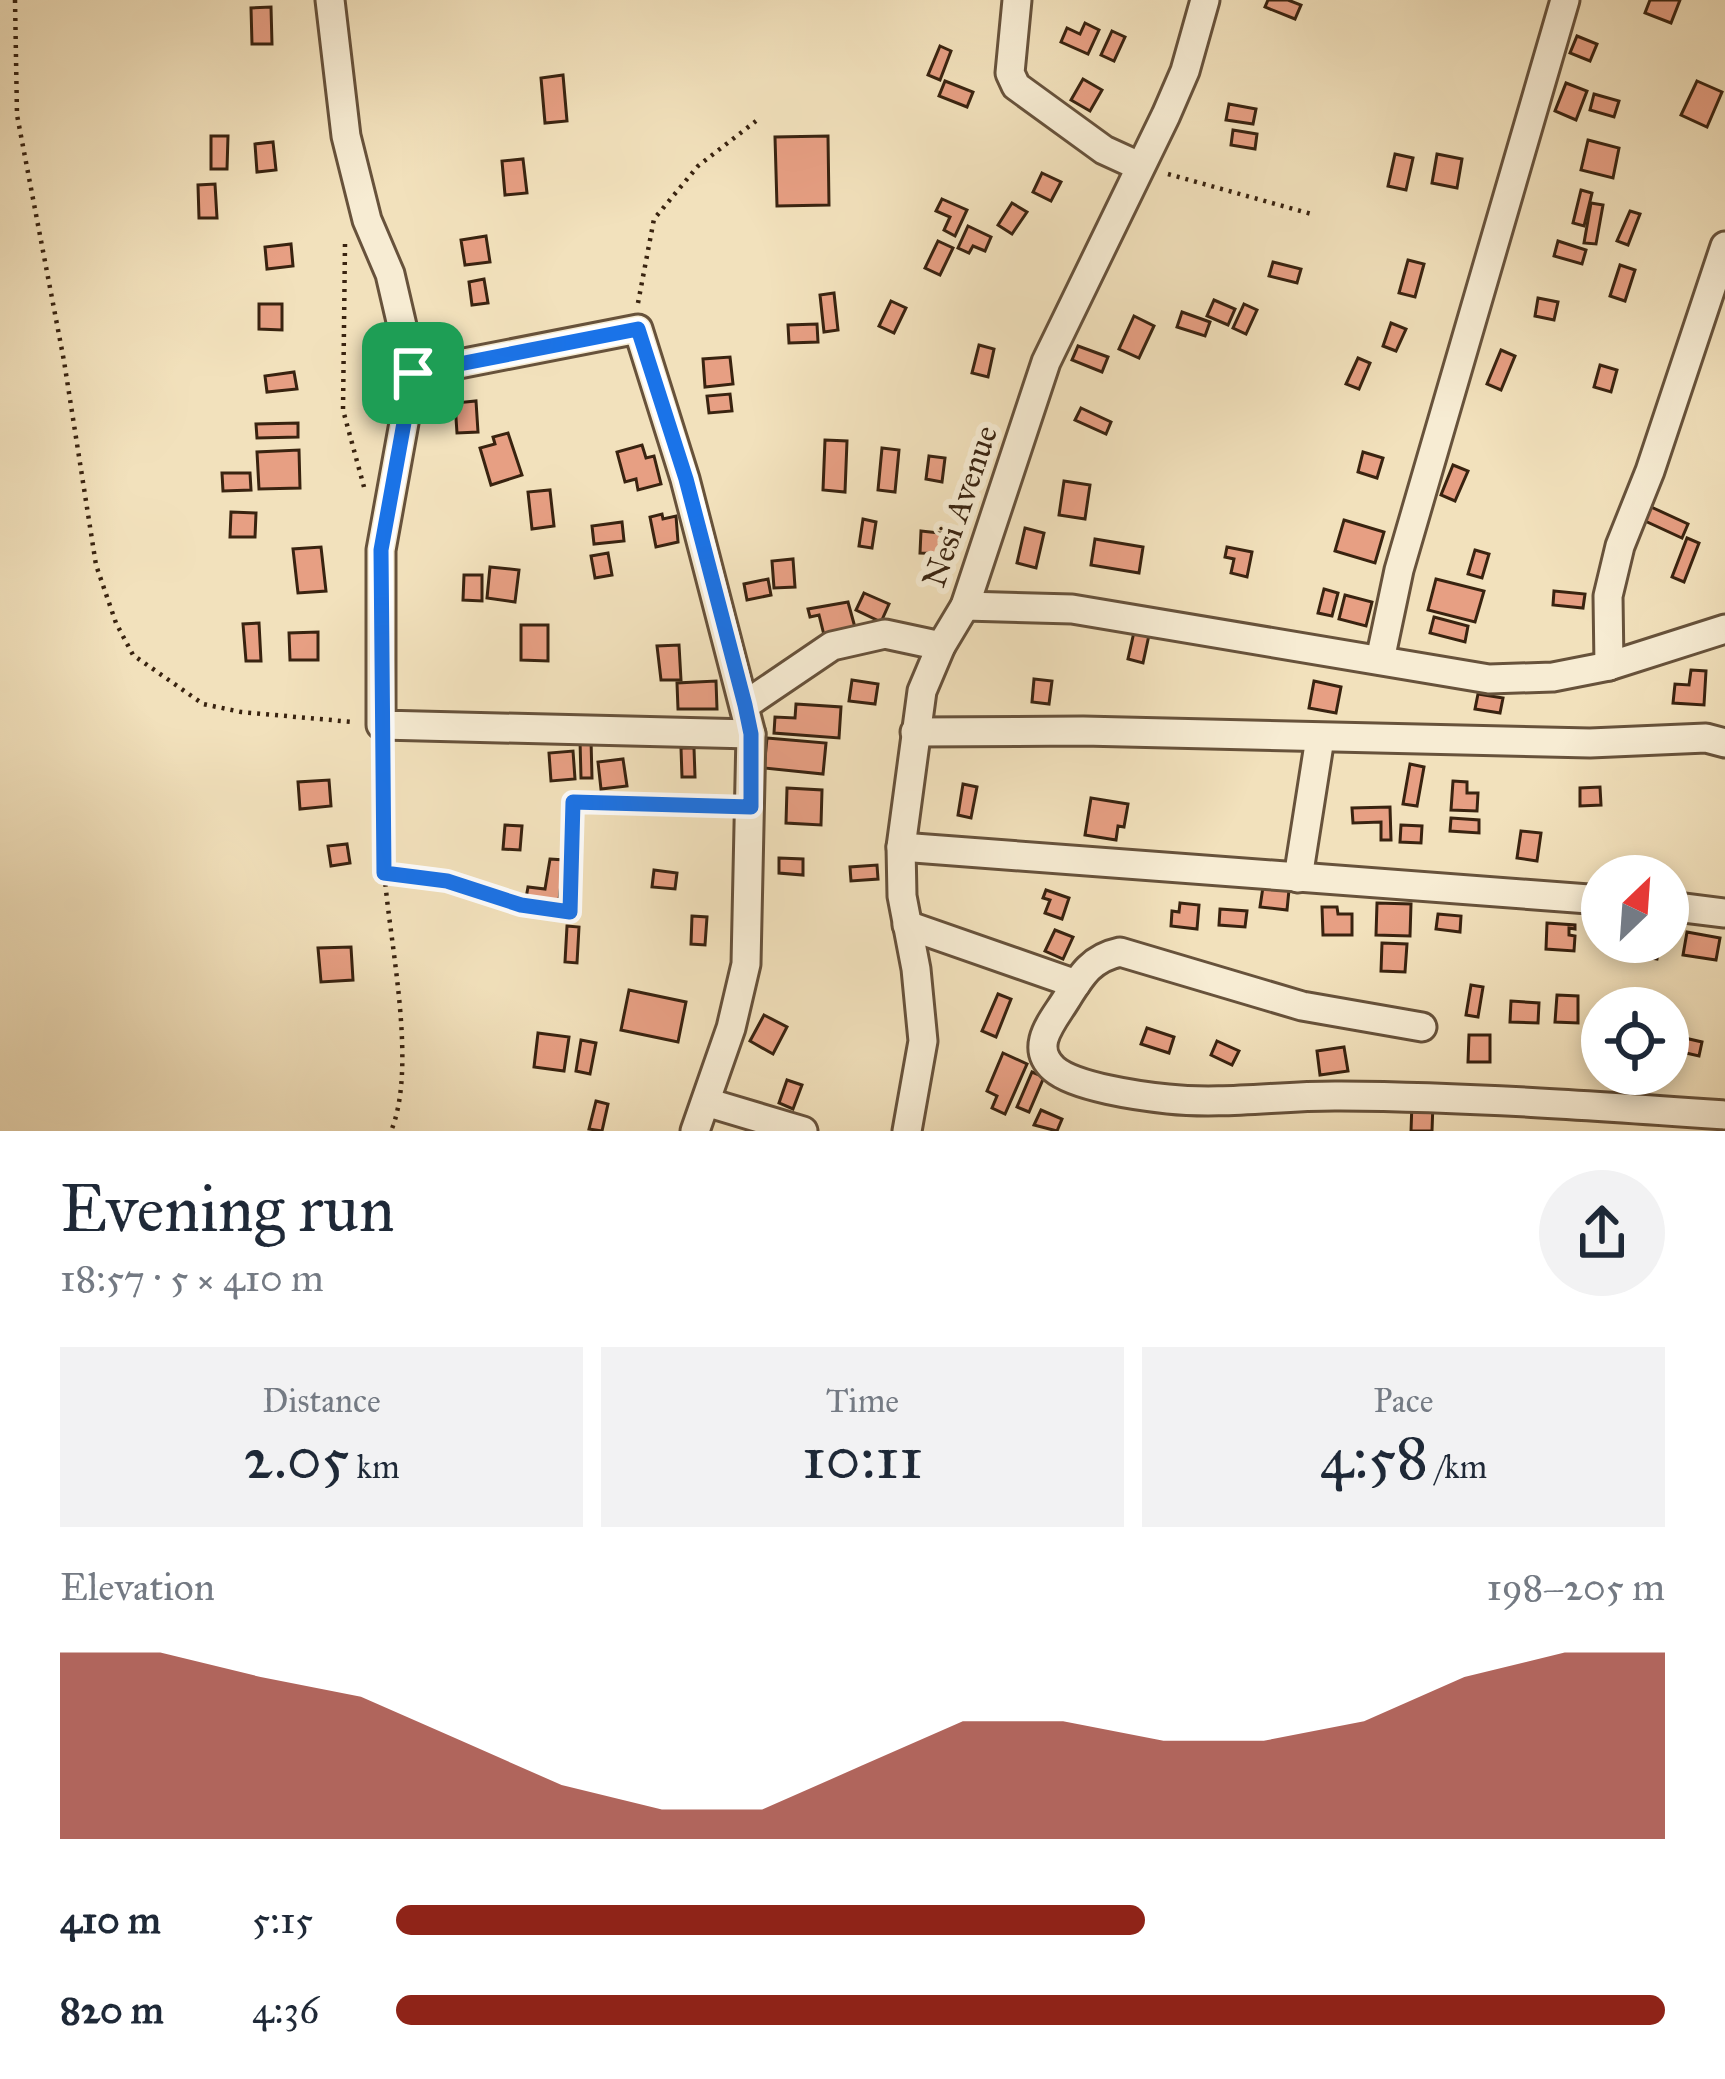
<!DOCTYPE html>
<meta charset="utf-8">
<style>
:root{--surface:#fff;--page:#f2f2f3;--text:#1f2937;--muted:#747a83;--accent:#8f2418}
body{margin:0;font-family:"IM FELL Great Primer",serif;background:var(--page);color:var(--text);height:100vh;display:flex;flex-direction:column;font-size:45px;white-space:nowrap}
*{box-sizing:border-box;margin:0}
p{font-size:39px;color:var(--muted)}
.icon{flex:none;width:66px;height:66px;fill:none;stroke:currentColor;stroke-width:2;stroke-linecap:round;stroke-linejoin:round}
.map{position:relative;height:1131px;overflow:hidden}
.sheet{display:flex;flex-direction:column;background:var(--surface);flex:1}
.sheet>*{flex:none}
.needle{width:78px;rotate:25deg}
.buttons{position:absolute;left:1581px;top:855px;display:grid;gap:24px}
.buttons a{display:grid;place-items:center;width:108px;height:108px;border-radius:50%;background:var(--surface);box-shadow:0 6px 18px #0003;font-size:60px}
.pin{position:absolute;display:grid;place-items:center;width:102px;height:102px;color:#fff;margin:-51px;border-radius:24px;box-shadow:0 6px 18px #0006}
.round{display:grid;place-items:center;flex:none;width:126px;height:126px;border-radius:63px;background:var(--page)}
.summary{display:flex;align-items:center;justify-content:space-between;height:204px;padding:0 60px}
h1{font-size:66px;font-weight:600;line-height:90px}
.figures{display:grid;grid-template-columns:repeat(3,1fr);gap:18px;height:204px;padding:12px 60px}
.figures div{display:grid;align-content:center;border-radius:0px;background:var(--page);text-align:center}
.figures b{font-size:60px;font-weight:600}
.figures small{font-size:33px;font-weight:400}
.figures p{font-size:33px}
.chart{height:336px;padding:24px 60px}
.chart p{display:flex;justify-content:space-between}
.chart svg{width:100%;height:216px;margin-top:12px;fill:var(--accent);opacity:.7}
ul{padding:0 60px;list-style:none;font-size:39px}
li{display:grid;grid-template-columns:192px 144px 1fr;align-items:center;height:90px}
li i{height:30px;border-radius:15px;background:var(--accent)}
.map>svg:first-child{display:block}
</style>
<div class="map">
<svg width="1725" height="1131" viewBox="0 0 1725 1131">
<rect width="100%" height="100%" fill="#f2e1bc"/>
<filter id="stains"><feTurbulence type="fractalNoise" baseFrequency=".00167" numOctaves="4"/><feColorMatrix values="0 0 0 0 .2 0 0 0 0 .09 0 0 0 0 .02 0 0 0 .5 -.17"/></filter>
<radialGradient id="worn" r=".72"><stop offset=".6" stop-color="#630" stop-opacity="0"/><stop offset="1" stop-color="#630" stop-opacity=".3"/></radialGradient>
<g fill="#e79f83" stroke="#392310" stroke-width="3">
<polygon points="1268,0 1288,0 1301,5 1295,19 1265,7"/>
<polygon points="1650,0 1680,0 1671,23 1645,13"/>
<polygon points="271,7 272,44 252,44 251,8"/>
<polygon points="1085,23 1099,30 1088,54 1061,42 1067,28 1080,34"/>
<polygon points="1112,31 1125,37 1114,61 1101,55"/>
<polygon points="1577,36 1597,44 1590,61 1570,53"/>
<polygon points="940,46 951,51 940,80 928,75"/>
<polygon points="563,75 567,121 545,123 541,78"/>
<polygon points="1083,79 1102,90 1090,111 1071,100"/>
<polygon points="945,81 973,92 967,107 939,96"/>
<polygon points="1697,81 1722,92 1707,127 1681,115"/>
<polygon points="1566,83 1587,91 1576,120 1555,111"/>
<polygon points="1594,94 1619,101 1614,117 1590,110"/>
<polygon points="1229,104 1256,109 1253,124 1226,120"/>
<polygon points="1233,130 1257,134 1255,149 1231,145"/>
<polygon points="211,136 228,136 227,169 211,169"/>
<polygon points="828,136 829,205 777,206 775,137"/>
<polygon points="1588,140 1619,148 1613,178 1581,170"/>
<polygon points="273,142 276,170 257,172 255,144"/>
<polygon points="1395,154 1413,158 1406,190 1388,186"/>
<polygon points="1437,154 1462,159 1457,188 1432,183"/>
<polygon points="523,159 527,193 505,195 502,161"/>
<polygon points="1042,173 1061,182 1051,201 1033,192"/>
<polygon points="215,184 217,218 199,218 198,185"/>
<polygon points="1581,190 1592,193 1584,226 1573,223"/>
<polygon points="942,199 967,210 955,236 944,230 950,217 936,211"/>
<polygon points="1012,203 1027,212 1012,234 998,225"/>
<polygon points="1591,203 1603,205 1596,244 1584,243"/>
<polygon points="1630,211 1640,214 1628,245 1617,241"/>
<polygon points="968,226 991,237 985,251 973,246 969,253 958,248"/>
<polygon points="486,236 490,262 465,265 461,240"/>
<polygon points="938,241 953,248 940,275 925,268"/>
<polygon points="1558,241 1586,250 1582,264 1554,256"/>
<polygon points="291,244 293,266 267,269 265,247"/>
<polygon points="1408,260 1424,264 1415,297 1399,293"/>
<polygon points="1273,262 1301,269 1297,283 1269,276"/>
<polygon points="1620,265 1635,270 1625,301 1610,296"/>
<polygon points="484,279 488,303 472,305 469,282"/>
<polygon points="834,293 838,330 824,332 820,295"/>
<polygon points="1538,298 1558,302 1554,320 1535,316"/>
<polygon points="1214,300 1235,309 1228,325 1207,316"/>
<polygon points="891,301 906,308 894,333 879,326"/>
<polygon points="259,304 282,304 282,330 259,329"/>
<polygon points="1244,304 1257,310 1246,334 1233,328"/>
<polygon points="1182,312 1210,322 1205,336 1177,327"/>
<polygon points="1134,316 1154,326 1139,358 1119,349"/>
<polygon points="1391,323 1406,329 1396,351 1383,346"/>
<polygon points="817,324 818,342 789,343 788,325"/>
<polygon points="979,345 994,349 988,377 972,373"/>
<polygon points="1078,346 1108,357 1102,372 1072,360"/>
<polygon points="1501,350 1515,356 1501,390 1487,384"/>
<polygon points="730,357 733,384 705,387 703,359"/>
<polygon points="1358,358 1370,363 1359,389 1346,384"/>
<polygon points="1600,365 1617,370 1611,392 1594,387"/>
<polygon points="294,372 297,389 267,392 265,376"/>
<polygon points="730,394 732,411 709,413 707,396"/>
<polygon points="476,401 478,432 457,433 455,403"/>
<polygon points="1081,408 1111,422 1106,434 1075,420"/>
<polygon points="298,423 298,437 257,438 256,424"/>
<polygon points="508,433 522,475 491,485 480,448 495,444 493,437"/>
<polygon points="825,440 847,441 845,492 823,490"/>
<polygon points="642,445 646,458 654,456 661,484 638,490 636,479 625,482 617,452"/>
<polygon points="882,448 899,450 895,492 878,490"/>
<polygon points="299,450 300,488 259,489 257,452"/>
<polygon points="1363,452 1383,458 1377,478 1358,472"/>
<polygon points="929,456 945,458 942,482 926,479"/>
<polygon points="1453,465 1468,471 1455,501 1441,495"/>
<polygon points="222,473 250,473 251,490 223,491"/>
<polygon points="1064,481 1090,485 1085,519 1059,515"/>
<polygon points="550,490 554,526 532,529 528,492"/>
<polygon points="1649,506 1688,524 1682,538 1643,520"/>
<polygon points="231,512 256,513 255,537 230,537"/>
<polygon points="662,514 663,519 676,516 678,542 656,547 650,517"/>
<polygon points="863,519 876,522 872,548 859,546"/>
<polygon points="1344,520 1384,532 1375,563 1335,551"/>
<polygon points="622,522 624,541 594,544 592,526"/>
<polygon points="1025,528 1044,533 1036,568 1017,563"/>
<polygon points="921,531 949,534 947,554 920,553"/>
<polygon points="1687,538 1699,543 1684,582 1672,577"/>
<polygon points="1095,539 1143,547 1139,573 1091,565"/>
<polygon points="321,547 326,591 298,593 293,549"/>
<polygon points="1227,547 1252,552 1247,577 1231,573 1234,559 1225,557"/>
<polygon points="1475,550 1489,554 1482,578 1468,574"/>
<polygon points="608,553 612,575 595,578 591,556"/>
<polygon points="793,559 795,587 774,588 772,561"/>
<polygon points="490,567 519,570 515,602 487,598"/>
<polygon points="464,575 482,575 482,601 463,600"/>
<polygon points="768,579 771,595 747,600 744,584"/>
<polygon points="1436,579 1484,591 1475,622 1428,610"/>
<polygon points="1324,589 1338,593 1332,616 1318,613"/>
<polygon points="1554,591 1585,594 1583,608 1553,605"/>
<polygon points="864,593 889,604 881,622 856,610"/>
<polygon points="1345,595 1372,602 1366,626 1339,619"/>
<polygon points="848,602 856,631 825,639 819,615 810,617 808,609"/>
<polygon points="1434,617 1468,626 1465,642 1430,633"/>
<polygon points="259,623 261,661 246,661 243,624"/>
<polygon points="521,625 548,625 548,661 521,660"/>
<polygon points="318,632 318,660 290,660 289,633"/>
<polygon points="1134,632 1149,635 1143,663 1128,659"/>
<polygon points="679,645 681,680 661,680 657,646"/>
<polygon points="1691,670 1706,671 1704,705 1673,703 1675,684 1689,685"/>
<polygon points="1034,679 1052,681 1049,704 1032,702"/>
<polygon points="852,680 878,684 875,704 849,701"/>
<polygon points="716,681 717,709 678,709 677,683"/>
<polygon points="1314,681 1341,687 1336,713 1309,708"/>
<polygon points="1478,694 1503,698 1500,713 1475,709"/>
<polygon points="796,704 841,707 839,738 774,733 775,717 795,718"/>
<polygon points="767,738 826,743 823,774 764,768"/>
<polygon points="591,739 592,778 581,778 580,740"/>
<polygon points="681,748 694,748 695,777 682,777"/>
<polygon points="573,751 575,779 551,781 549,753"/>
<polygon points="623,759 627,786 601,789 598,762"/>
<polygon points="1410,764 1424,767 1417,806 1403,804"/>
<polygon points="329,780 331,806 300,809 298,782"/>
<polygon points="1453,781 1467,782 1467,793 1478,793 1477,811 1451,810"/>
<polygon points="963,784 977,787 971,818 958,815"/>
<polygon points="1600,787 1601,805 1580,806 1580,788"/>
<polygon points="787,788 822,790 821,825 786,823"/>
<polygon points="1091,798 1128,804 1124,827 1118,826 1116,840 1085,835"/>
<polygon points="1390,807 1391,840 1381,840 1381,822 1353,823 1352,808"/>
<polygon points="1451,818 1479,820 1479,833 1450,831"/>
<polygon points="505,825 522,826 520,850 503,849"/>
<polygon points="1401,825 1422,826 1421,843 1400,842"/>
<polygon points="1521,831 1541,833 1537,861 1517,858"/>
<polygon points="347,844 350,863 331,866 328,846"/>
<polygon points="779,858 803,859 803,875 779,873"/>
<polygon points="550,859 564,860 558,908 525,904 528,887 545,889"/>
<polygon points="877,865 878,879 851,881 850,867"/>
<polygon points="654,870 677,873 675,889 652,887"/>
<polygon points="1263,887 1289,890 1287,910 1260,907"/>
<polygon points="1046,890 1069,898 1062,919 1045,913 1050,900 1043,898"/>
<polygon points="1180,903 1199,905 1197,929 1171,926 1172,911 1179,912"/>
<polygon points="1377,903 1411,904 1410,936 1376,935"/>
<polygon points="1322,907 1337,907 1338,914 1352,914 1352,935 1323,935"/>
<polygon points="1220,909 1247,911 1245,927 1219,925"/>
<polygon points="1438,914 1461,916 1460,932 1436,929"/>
<polygon points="692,916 707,917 705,945 691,944"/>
<polygon points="1547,923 1575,925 1575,929 1569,928 1569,935 1575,936 1574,951 1546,949"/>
<polygon points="567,926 579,927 577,963 565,962"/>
<polygon points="1055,930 1073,937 1063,959 1045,951"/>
<polygon points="1687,932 1720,938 1716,960 1683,955"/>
<polygon points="1609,942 1660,942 1657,959 1608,951"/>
<polygon points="1382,943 1407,944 1405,972 1381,971"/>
<polygon points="351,947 353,980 321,982 318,948"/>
<polygon points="1471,985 1483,987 1478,1017 1466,1015"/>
<polygon points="629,990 686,1002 678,1042 621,1030"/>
<polygon points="998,994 1011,999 996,1037 982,1031"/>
<polygon points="1557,995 1578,996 1578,1023 1555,1022"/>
<polygon points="1511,1001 1539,1003 1538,1023 1510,1022"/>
<polygon points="764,1015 787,1027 773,1054 750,1041"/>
<polygon points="1147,1028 1174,1037 1169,1053 1141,1044"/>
<polygon points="538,1033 569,1037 564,1071 534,1067"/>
<polygon points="1469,1035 1490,1035 1490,1062 1468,1062"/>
<polygon points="1676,1036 1702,1042 1699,1056 1673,1050"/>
<polygon points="581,1040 596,1043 590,1074 576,1071"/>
<polygon points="1217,1041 1239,1051 1232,1065 1211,1055"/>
<polygon points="1344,1047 1348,1071 1320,1075 1317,1051"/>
<polygon points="1003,1053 1027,1064 1005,1114 992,1108 997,1096 987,1091"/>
<polygon points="1032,1072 1044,1077 1029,1112 1017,1107"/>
<polygon points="787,1080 802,1085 793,1109 779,1103"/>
<polygon points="596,1101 608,1104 602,1131 589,1129"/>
<polygon points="1412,1102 1433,1103 1432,1131 1411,1131"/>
<polygon points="1041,1110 1062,1119 1057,1131 1034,1125"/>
</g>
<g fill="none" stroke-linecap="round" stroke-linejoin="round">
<defs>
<g id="minor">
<polyline points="330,0 346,136 367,220 390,274 413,373 381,550 381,725 751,734"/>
<polyline points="1017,0 1010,73 1016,86 1104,150 1139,166"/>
<polyline points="413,373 638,329 685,479 751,734 746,964 731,1028 695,1131"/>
<polyline points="965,606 1072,609 1489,679 1553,677 1609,666 1725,629"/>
<polyline points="1380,660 1399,570 1565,0"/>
<polyline points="1609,666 1608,596 1620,546 1650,471 1725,246"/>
<polyline points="745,705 832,646 885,634 941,646"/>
<polyline points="915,732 1083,731 1590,743 1706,738 1725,743"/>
<polyline points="901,847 1602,900"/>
<polyline points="1298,878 1320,738"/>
<polyline points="1668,906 1725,913"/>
<polyline points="907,925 1076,984"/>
<path d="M1422 1027 1302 1006 1120 952C1092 958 1082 974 1067 998 1054 1020 1028 1046 1054 1069 1075 1087 1139 1096 1168 1099 1224 1105 1284 1095 1341 1096 1470 1097 1597 1106 1725 1115"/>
<polyline points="706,1102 803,1131"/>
<polyline points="907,1131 923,1041 916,969 902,896 901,847 922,691 941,646 965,606 1046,362 1166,115 1185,71 1205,0"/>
</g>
</defs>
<use href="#minor" stroke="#67523b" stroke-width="33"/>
<g stroke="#392310" stroke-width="4.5" stroke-dasharray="3 6" stroke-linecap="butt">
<polyline points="15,0 17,115 64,361 96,565 116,623 133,655 203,704 241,712 353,722"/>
<polyline points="1168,174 1315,215"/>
<polyline points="345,244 343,410 364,487"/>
<polyline points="638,303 654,219 698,166 756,121"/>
<path d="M382 749C383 793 381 837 385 880 391 949 417 1069 391 1131"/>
<polyline points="384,873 447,881 521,905 570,912 573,802 722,806"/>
</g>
<use href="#minor" stroke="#f7ecd3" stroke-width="27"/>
</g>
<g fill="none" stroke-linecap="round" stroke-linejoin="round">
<defs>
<polygon id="route" points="638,329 686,479 745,705 751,734 751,807 573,802 570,912 521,905 447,881 384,873 381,550 413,373"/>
</defs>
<use href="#route" stroke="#fff" stroke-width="24"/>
<use href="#route" stroke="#1a73e8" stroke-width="15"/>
</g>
<g text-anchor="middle" stroke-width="12" stroke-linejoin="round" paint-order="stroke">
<g font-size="33" fill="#392310" stroke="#f7ecd3">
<text transform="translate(959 506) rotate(-71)" y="12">Nesi Avenue</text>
</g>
</g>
<rect width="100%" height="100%" filter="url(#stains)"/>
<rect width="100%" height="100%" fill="url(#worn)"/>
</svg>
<div class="buttons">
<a><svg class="needle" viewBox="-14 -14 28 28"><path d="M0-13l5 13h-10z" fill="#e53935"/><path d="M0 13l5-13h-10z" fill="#747a83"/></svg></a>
<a><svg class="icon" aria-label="locate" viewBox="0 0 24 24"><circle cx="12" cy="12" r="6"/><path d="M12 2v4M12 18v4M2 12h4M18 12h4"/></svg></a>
</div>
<div class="pin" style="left:413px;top:373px;background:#1e9e55"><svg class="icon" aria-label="arrive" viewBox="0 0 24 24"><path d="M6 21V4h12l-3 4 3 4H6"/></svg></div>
</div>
<section class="sheet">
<div class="summary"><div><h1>Evening run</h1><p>18:57 · 5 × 410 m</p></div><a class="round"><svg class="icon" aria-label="share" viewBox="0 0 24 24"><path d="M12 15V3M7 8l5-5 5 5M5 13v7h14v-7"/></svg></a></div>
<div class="figures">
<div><p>Distance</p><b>2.05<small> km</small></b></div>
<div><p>Time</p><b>10:11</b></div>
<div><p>Pace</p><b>4:58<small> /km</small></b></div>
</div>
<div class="chart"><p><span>Elevation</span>198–205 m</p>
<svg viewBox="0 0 160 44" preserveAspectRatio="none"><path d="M0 44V6L10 6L20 11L30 15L40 24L50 33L60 38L70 38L80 29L90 20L100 20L110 24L120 24L130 20L140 11L150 6L160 6V44z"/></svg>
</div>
<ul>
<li><b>410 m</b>5:15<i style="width:59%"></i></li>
<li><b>820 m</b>4:36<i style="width:100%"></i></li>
</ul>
</section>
